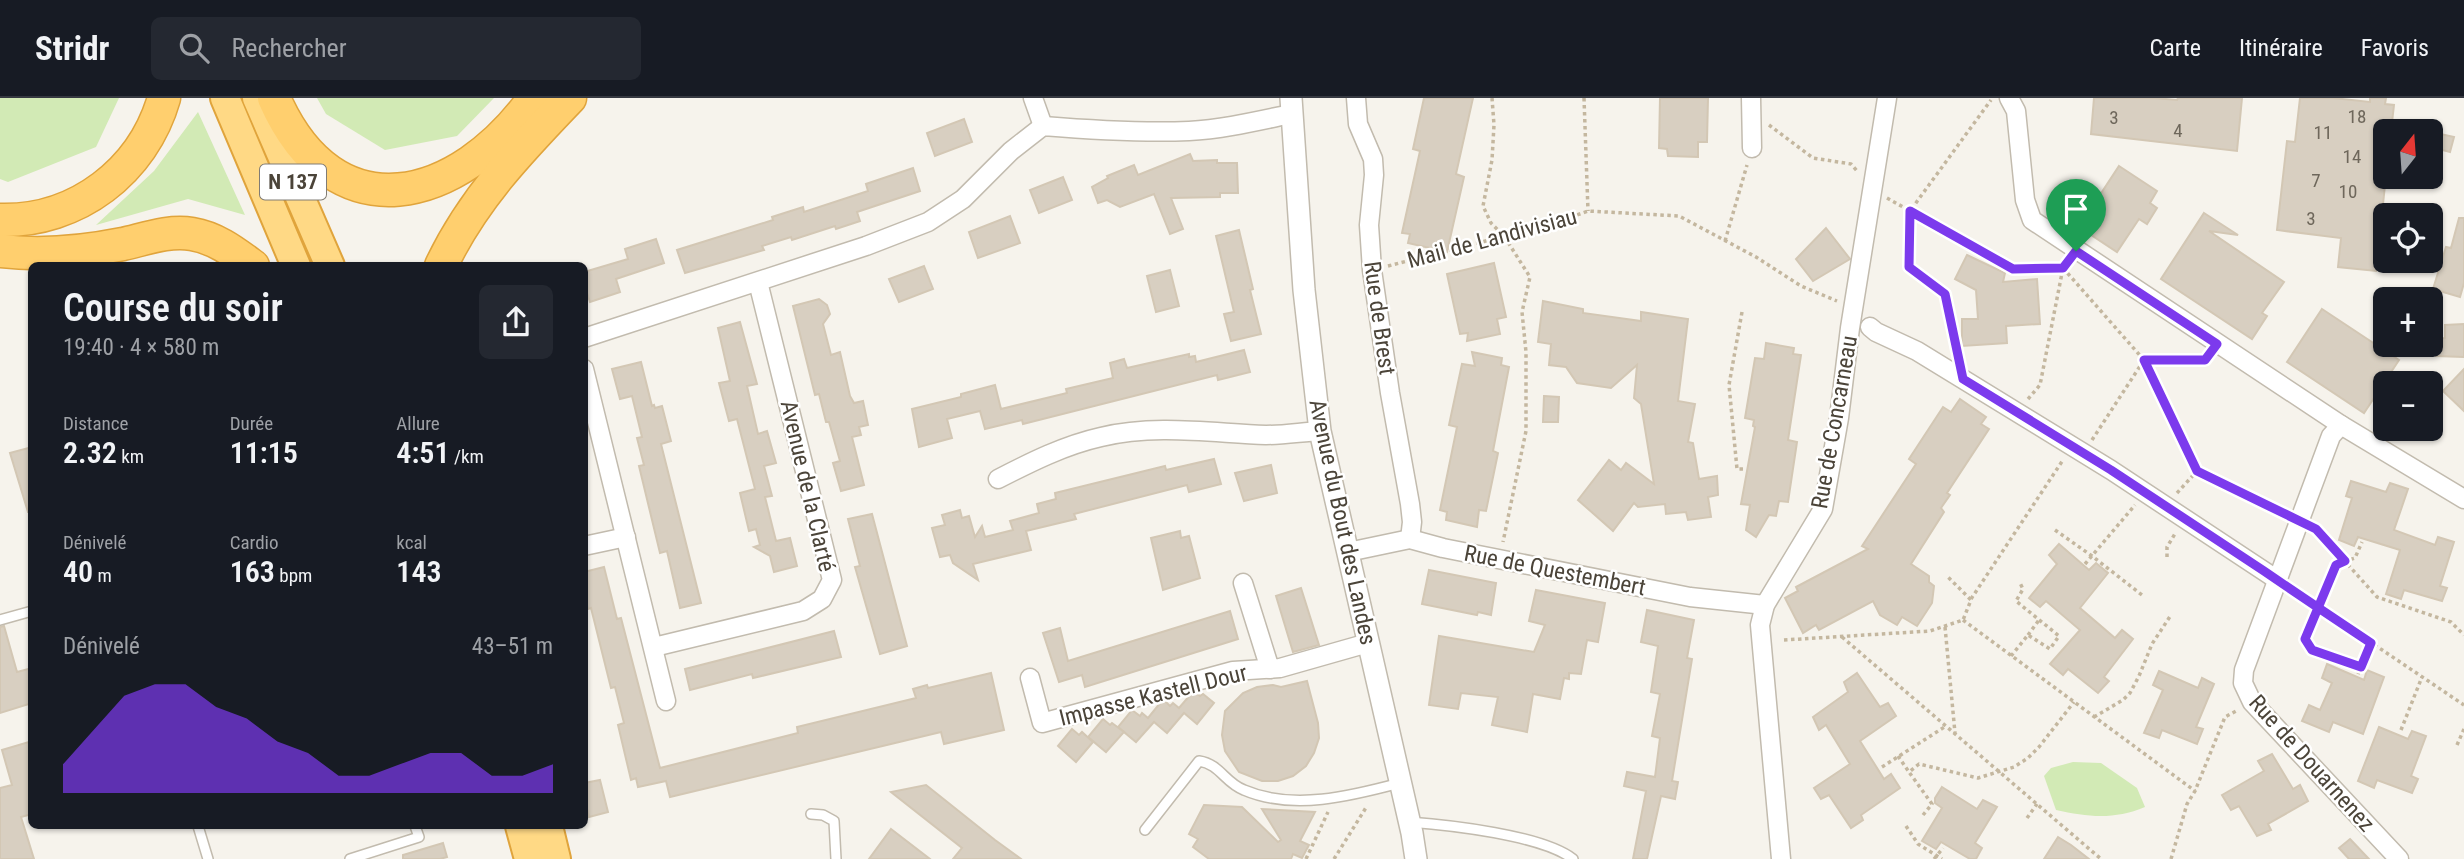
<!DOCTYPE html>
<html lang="fr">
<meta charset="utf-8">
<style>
:root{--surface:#171b24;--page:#242831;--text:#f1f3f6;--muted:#9ea1a6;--line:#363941;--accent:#7c3aed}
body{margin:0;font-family:"Roboto Condensed",sans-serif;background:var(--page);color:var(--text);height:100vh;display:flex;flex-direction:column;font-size:26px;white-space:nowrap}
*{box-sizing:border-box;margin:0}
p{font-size:23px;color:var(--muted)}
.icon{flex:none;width:38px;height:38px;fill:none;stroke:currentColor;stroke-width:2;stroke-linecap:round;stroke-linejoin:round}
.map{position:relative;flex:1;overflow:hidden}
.side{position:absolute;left:28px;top:164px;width:560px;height:567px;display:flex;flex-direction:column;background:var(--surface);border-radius:10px;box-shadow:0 2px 5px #0004}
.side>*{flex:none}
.needle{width:46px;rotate:17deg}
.tools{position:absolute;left:2373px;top:21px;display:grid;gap:14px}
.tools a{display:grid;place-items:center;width:70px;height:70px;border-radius:10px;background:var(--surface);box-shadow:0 2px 5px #0004;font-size:35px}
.pin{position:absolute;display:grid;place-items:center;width:60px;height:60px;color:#fff;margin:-72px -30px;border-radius:50% 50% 50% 0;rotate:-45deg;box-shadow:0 0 7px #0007}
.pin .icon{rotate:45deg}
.round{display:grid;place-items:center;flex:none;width:74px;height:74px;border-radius:10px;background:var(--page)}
.overview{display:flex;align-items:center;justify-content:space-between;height:119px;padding:0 35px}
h1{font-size:38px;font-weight:600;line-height:52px}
.figures{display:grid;grid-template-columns:repeat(3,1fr);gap:10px;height:119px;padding:7px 35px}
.figures div{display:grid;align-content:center}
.figures b{font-size:30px;font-weight:600}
.figures small{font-size:19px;font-weight:400}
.figures p{font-size:19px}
.chart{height:196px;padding:14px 35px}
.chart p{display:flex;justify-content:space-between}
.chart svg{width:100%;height:126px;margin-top:7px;fill:var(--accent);opacity:.7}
header{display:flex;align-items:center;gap:42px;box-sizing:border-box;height:98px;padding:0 35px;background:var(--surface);border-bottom:2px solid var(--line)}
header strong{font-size:33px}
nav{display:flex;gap:38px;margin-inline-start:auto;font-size:24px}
.search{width:490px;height:63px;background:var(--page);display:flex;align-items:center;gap:18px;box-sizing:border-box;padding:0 24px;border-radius:10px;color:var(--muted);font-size:26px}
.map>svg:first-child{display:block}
</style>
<header>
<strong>Stridr</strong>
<div class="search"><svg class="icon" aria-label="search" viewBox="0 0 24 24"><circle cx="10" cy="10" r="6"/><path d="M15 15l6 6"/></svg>Rechercher</div>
<nav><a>Carte</a><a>Itinéraire</a><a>Favoris</a></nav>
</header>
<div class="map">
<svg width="2464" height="761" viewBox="0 0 2464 761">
<rect width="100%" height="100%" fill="#f6f3ec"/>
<g fill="#d2eab5">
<polygon points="0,0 119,0 96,49 8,84 0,81"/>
<polygon points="317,0 494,0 457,38 385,52 326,16"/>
<polygon points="198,14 245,117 188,101 96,127 154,73"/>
<path d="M2073 664 2101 665 2137 690 2145 709C2114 722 2088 719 2056 712L2044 678 2051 670Z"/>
</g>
<g fill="#d8cfc1" stroke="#d3c7b4" stroke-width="2">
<polygon points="1424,0 1473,0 1456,76 1464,79 1447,154 1408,145 1410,136 1402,135 1420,53 1413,51"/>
<polygon points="1660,0 1708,0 1707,44 1698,44 1698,59 1668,58 1667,51 1659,50"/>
<polygon points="2094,0 2155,0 2177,2 2178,0 2242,0 2237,53 2091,36"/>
<polygon points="2300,0 2333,0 2370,4 2370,0 2386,0 2385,6 2394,7 2391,33 2385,33 2385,87 2376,173 2338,169 2341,140 2277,132 2287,43 2295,44"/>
<polygon points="964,21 972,44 935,58 927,35"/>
<polygon points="2436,35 2454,39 2450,54 2435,50"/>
<polygon points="1190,56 1193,63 1217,62 1217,65 1237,65 1238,95 1220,95 1220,99 1171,100 1183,131 1170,136 1154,96 1120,109 1107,102 1098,105 1092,89 1108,80 1107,78 1134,67 1138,77"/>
<polygon points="2119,68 2157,93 2150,105 2157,110 2147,126 2139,121 2117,154 2079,129"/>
<polygon points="913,70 920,93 857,114 860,123 836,131 835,128 792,142 791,139 762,148 764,152 685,175 677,152 773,122 772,119 803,109 804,114 868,93 866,86"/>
<polygon points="1063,79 1072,102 1039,115 1030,92"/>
<polygon points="2204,115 2238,137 2209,133 2284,184 2262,215 2267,218 2252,241 2161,181"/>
<polygon points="1010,118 1020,145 978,160 969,134"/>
<polygon points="2459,120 2464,120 2464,185 2460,199 2433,191 2446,149 2451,150"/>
<polygon points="1826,130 1850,161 1813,183 1796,161"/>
<polygon points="1239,132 1253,191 1250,192 1261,236 1231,243 1224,216 1234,214 1216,138"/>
<polygon points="656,141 664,165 616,181 620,194 590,204 584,186 584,174 628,161 625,151"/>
<polygon points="1967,157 2005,175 2003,184 2037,181 2040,226 2006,228 2007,245 1962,248 1962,221 1978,221 1976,192 1955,181"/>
<polygon points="1494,165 1506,219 1497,221 1500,236 1467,243 1468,235 1460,236 1447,176"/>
<polygon points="924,168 933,191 899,204 889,181"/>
<polygon points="1170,172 1179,208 1156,214 1147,178"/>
<polygon points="819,201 827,207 830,216 823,226 831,257 840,254 850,298 854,305 863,303 868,327 859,329 861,337 852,339 864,387 841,393 833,365 840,363 829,324 826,324 819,296 815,297 793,208"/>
<polygon points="1543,203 1583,211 1583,215 1641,223 1641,214 1688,221 1678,303 1695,306 1688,344 1693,345 1699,381 1717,378 1718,397 1708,399 1711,419 1688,422 1686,414 1666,416 1665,406 1638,409 1634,405 1613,433 1578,402 1609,362 1621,372 1626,365 1654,386 1641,306 1634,300 1637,267 1611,290 1577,285 1566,269 1549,267 1551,246 1538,244"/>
<polygon points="2322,211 2399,262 2364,315 2287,264"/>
<polygon points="740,224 757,286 747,288 758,336 767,333 776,365 764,368 772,398 765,399 776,443 790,440 797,468 774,474 770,458 754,449 760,447 756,431 749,433 740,395 755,391 737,321 729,323 719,285 730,283 718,230"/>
<polygon points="2464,226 2464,259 2436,258 2436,241 2445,240 2445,227"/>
<polygon points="1766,245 1794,250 1793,256 1801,257 1788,342 1797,344 1788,404 1779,403 1776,418 1769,417 1756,439 1746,432 1750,407 1741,406 1755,329 1753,328 1754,322 1745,320 1755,260 1764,261"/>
<polygon points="1244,252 1250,274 1218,282 1217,277 1023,326 1022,322 985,331 980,313 947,321 952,340 919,349 912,311 961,299 961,296 995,287 1001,311 1067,295 1066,291 1113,280 1110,265 1124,261 1127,270 1189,256 1189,259 1195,258 1196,264"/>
<polygon points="1472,254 1502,260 1501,267 1509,269 1493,353 1498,355 1486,413 1479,412 1477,429 1446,422 1447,414 1440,412 1457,329 1449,327 1462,266 1475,268"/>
<polygon points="641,264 652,308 654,307 655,310 662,308 671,343 661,346 701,505 680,510 667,453 660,455 639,368 644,367 637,340 642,339 632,298 620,301 612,271"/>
<polygon points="2464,271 2464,313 2443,293"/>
<polygon points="1544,298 1559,299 1558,324 1543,324"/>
<polygon points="1960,301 1986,319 1981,326 1989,331 1947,395 1950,397 1941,410 1944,414 1911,466 1929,478 1929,484 1934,488 1932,505 1917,528 1902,519 1897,527 1880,517 1873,503 1819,532 1816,527 1803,535 1785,500 1798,493 1796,489 1868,451 1862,448 1916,366 1909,361 1943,309 1951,314"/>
<polygon points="32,349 32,414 28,414 10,355"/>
<polygon points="1214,361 1221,386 1189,394 1187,387 1074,416 1076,421 1026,433 1031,452 973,466 978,482 953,465 950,457 940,459 932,430 945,427 942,417 960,412 962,420 969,418 975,439 982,428 985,439 1013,432 1010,423 1039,415 1037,406 1056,401 1055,395 1165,368 1166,372"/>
<polygon points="1271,367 1277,395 1244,403 1235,375"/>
<polygon points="2351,383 2386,394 2390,385 2408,391 2394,432 2435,447 2438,439 2454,444 2440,488 2447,490 2442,503 2404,492 2401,501 2386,496 2400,452 2358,439 2354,448 2339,442 2352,400 2346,398"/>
<polygon points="872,416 907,548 880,556 855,469 860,468 848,421"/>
<polygon points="1180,433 1181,440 1189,438 1200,480 1163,492 1151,440"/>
<polygon points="2059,446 2089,472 2096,465 2108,475 2080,510 2115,540 2122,532 2133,541 2104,579 2109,583 2098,595 2068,571 2063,577 2050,566 2080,532 2046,503 2040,509 2029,500 2057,466 2049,457"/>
<polygon points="604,469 617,521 621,520 660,670 798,635 797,629 916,600 913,591 927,587 928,590 991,575 1004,632 944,646 941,634 670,699 666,683 638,689 636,680 631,682 618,627 624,625 615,589 611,590 591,510 588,511 584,496 584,474"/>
<polygon points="1429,472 1496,485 1491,517 1478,514 1477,517 1422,506"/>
<polygon points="1301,490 1319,547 1293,554 1276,498"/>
<polygon points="1536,492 1605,505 1598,544 1587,542 1581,576 1569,575 1569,581 1564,580 1560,601 1533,596 1527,634 1492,627 1498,599 1461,595 1458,611 1429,607 1439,538 1534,554 1545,527 1529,523"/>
<polygon points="1647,512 1694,522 1687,560 1692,561 1672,683 1678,684 1675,701 1661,698 1647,761 1633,761 1646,693 1624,688 1627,674 1655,679 1660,640 1652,638 1660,596 1651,594 1658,548 1641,544"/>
<polygon points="1230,513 1238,541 1085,589 1082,577 1059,584 1043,535 1060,530 1068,563"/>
<polygon points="4,528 17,574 32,570 32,605 0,615 0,529"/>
<polygon points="834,533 841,559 753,580 752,576 690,592 685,571"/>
<polygon points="2327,566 2364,582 2367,572 2384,579 2363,636 2333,624 2329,634 2302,623 2309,607 2320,612 2332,585 2322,580"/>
<polygon points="2159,573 2198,590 2202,580 2214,586 2196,629 2203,631 2197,646 2162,632 2159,640 2144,635 2163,592 2153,587"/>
<polygon points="1857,575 1880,609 1888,605 1896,618 1860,643 1884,681 1891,676 1900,690 1861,717 1863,722 1851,730 1829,697 1821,701 1814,690 1850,666 1826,627 1819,632 1813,619 1848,594 1844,584"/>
<polygon points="1307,583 1318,625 1319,640 1314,655 1306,668 1293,678 1278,683 1262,683 1239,674 1225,653 1222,637 1225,613 1243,595 1257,589 1273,587 1281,589"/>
<polygon points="1196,595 1200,598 1203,596 1214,605 1197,626 1184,615 1167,635 1154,624 1136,644 1118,629 1132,612 1140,618 1142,615 1148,620 1161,604 1165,603 1170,608 1173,605 1179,610 1190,597"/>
<polygon points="1103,621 1110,627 1112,625 1124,634 1106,654 1088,639"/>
<polygon points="2379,629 2408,641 2412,633 2426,638 2411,678 2418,681 2412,695 2377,682 2374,690 2358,683"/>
<polygon points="1072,631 1079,637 1082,634 1093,644 1076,664 1058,648"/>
<polygon points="32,643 32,716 21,719 34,761 0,761 0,690 12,687 2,652"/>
<polygon points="2272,656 2293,691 2300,687 2308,703 2268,726 2271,732 2257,738 2239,708 2231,712 2222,697 2264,673 2258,663"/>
<polygon points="600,682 608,714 589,719 584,699 584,685"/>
<polygon points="926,687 995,742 1021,761 953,761 962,750 891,694"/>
<polygon points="1942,689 1977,711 1983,702 1997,709 1975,745 1982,750 1976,761 1970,761 1941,744 1936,751 1922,743 1942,710 1935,705 1935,700"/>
<polygon points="1204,707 1242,709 1278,744 1281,742 1262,711 1315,714 1300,743 1309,747 1302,760 1293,756 1291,761 1209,761 1193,749 1198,741 1189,736"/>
<polygon points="891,731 930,761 869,761"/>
<polygon points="2058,739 2071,747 2089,761 2044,761"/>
<polygon points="2350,741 2369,761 2349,761 2339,750"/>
<polygon points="443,745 447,759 440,761 403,761 403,757"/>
</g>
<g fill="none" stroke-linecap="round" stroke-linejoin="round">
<defs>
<g id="service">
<polyline points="0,522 32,513"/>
<polyline points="811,716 823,717 834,723 836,761"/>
<path d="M1409 724C1449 727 1542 737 1573 761"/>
<polyline points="198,728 208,761"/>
<path d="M1145 732 1199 663C1220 666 1225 685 1244 692 1293 713 1351 698 1400 685"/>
<polyline points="350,761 419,739 415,728"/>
</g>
<g id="minor">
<polyline points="1033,0 1043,28"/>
<polyline points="1356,0 1358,26 1373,61 1374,77 1369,127 1372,172 1390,295 1410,406 1412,424 1410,441"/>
<polyline points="1751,0 1752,50"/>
<polyline points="2009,0 2016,13 2025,102 2032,122 2341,327 2464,401"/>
<polyline points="1870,229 1876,234 1917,253 2111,372 2276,481"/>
<path d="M584 240 866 148 928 124 963 101 1011 53 1043 28C1092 32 1141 35 1189 33 1224 31 1257 23 1291 16"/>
<polyline points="584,271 666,603"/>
<polyline points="2341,327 2331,338 2244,572 2243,585 2252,604 2399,761"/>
<path d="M998 381C1031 364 1065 347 1101 339 1156 326 1211 335 1266 337 1284 337 1302 334 1320 333"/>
<polyline points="584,448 626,439"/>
<polyline points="1348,454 1410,441 1443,450 1690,499 1765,507"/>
<polyline points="1243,485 1270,571"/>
<polyline points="654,549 803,513 822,501 832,482 758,184"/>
<polyline points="1030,580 1042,625 1233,573 1280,570 1368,545"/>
<polyline points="1781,761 1760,527 1765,507 1823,411 1839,320 1850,230 1887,0"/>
</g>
<polyline id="tertiary" points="1291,0 1304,192 1320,333 1412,735 1416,761"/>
<g id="trunk">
<polyline points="225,0 296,168"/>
<polyline points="257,0 330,168"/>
<polyline points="520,728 529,761"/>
<polyline points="548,728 556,761"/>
</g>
<g id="motorway">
<path d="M274 0C335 139 459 105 534 0"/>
<path d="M0 122C77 124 143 73 164 0"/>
<path d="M0 153C41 158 83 154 123 146 145 141 169 132 192 136 216 140 234 154 253 168"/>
<path d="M441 168C472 102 520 52 570 0"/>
</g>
</defs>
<use href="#service" stroke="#c2bbae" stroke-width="12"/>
<use href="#minor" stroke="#c2bbae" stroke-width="21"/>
<use href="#tertiary" stroke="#c2bbae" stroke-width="24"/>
<use href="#trunk" stroke="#e0a43c" stroke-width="32"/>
<use href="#motorway" stroke="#e0a43c" stroke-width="35"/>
<g stroke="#c4b79f" stroke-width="3.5" stroke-dasharray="3.5 3.5" stroke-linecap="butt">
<polyline points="1492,0 1494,27 1492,62 1483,108 1491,125 1504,138 1530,179 1522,214 1526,254 1526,333 1503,444"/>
<polyline points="1584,0 1588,113"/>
<polyline points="1769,27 1813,60 1851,66 1858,74"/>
<polyline points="1887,100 2013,171 2064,169"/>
<polyline points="1725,143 1747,67"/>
<polyline points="1388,168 1552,126 1588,113 1679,118 1756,159 1801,188 1837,203"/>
<polyline points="2063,170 2144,262 2197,373 2286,416"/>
<polyline points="1742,214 1729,287 1737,371 1744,371"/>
<polyline points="1958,259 1945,196 1909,169 1910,113 1991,2"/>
<polyline points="2028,301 2040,287 2063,170"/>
<polyline points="2092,342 2144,262 2205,262 2208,259"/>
<polyline points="2177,395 2197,373"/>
<polyline points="2315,430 2377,499 2451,524 2464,537"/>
<polyline points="2055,432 2092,458 2142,497"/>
<polyline points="2167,459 2167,449 2176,434"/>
<polyline points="2085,466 2135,407"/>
<polyline points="2293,492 2464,607"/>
<polyline points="1971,501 2063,362"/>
<polyline points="1963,522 2195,693"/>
<polyline points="1945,529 1955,635"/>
<polyline points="2028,537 2039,522"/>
<polyline points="1842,539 2101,761"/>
<polyline points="1784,542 1930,533 1963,522 1971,502 1947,478"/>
<polyline points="2011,558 2028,537 2050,551 2059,538 2016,503 2023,491 2020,485"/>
<polyline points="2361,569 2313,552 2305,541 2336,466 2355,460 2362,444"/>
<polyline points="2358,576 2371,545"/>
<polyline points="2094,619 2123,602 2130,595 2139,578 2152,546 2171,517"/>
<polyline points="2401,632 2422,579"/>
<polyline points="2457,647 2464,631"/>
<polyline points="1898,658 1909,674"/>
<polyline points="1882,669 1946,628"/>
<polyline points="1923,717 1932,706 1909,674 1919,666 1978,680 2014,669 2028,660 2039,649 2074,604"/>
<polyline points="2027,720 2037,706"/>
<polyline points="1906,728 1918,746 1942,761"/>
<polyline points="1306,761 1328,714"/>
<polyline points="1334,761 1367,708"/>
<polyline points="1934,761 1943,750"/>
<polyline points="2171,761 2187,706 2195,693 2225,619 2238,612"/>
</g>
<use href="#service" stroke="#fff" stroke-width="9"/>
<use href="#minor" stroke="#fff" stroke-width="18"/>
<use href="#tertiary" stroke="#fff" stroke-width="21"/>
<use href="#trunk" stroke="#ffd985" stroke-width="28"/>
<use href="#motorway" stroke="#ffcf6e" stroke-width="32"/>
</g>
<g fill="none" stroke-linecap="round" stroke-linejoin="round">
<defs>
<path id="route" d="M2076 153 2063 170 2013 171 1910 113 1909 169 1945 196 1963 281 2111 372 2264 473C2299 497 2335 521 2371 545L2361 569 2312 552 2305 541 2336 467 2345 463 2316 431 2197 373 2144 262H2205L2217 246 2076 153"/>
</defs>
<use href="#route" stroke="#fff" stroke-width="14"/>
<use href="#route" stroke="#7c3aed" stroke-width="9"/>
</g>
<g text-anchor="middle" stroke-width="5" stroke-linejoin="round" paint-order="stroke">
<g font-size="19" fill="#6e675b">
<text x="2357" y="25">18</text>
<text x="2114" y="26">3</text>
<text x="2178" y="39">4</text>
<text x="2323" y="41">11</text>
<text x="2352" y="65">14</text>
<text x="2316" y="89">7</text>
<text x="2348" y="100">10</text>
<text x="2311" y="127">3</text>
</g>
<rect fill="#fff" stroke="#817c74" stroke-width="2" x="260" y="66.5" width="66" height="35" rx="5"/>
<g font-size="21" font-weight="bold" fill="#4b4439">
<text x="293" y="91">N 137</text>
</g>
<g font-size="23" fill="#4b4439" stroke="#fff">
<text transform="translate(1492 140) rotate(-15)" y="8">Mail de Landivisiau</text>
<text transform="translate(1380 220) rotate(82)" y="8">Rue de Brest</text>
<text transform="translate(1834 324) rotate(-80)" y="8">Rue de Concarneau</text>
<text transform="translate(808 388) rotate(77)" y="8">Avenue de la Clarté</text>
<text transform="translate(1343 424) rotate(78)" y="8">Avenue du Bout des Landes</text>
<text transform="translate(1555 472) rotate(11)" y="8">Rue de Questembert</text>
<text transform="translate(1153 597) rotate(-14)" y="8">Impasse Kastell Dour</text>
<text transform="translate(2312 665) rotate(48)" y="8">Rue de Douarnenez</text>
</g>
</g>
</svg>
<div class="tools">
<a><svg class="needle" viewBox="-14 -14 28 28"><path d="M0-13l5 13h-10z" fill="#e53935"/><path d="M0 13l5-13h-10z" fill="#9ea1a6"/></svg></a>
<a><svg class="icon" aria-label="locate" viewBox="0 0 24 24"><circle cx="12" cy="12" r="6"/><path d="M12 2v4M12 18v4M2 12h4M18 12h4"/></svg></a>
<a>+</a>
<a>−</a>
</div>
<div class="pin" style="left:2076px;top:153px;background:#1e9e55"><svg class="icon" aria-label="arrive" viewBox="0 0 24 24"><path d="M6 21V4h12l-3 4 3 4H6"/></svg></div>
<section class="side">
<div class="overview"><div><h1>Course du soir</h1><p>19:40 · 4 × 580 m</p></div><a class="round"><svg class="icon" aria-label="share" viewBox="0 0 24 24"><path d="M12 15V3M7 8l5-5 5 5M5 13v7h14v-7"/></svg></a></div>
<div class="figures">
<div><p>Distance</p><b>2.32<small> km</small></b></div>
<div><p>Durée</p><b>11:15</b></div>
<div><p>Allure</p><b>4:51<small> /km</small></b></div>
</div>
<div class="figures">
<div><p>Dénivelé</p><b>40<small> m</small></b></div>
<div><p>Cardio</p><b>163<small> bpm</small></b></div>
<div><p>kcal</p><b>143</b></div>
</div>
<div class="chart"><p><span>Dénivelé</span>43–51 m</p>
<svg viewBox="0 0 160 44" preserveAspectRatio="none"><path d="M0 44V34L10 22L20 10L30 6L40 6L50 14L60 18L70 26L80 30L90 38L100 38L110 34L120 30L130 30L140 38L150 38L160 34V44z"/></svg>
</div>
</section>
</div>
